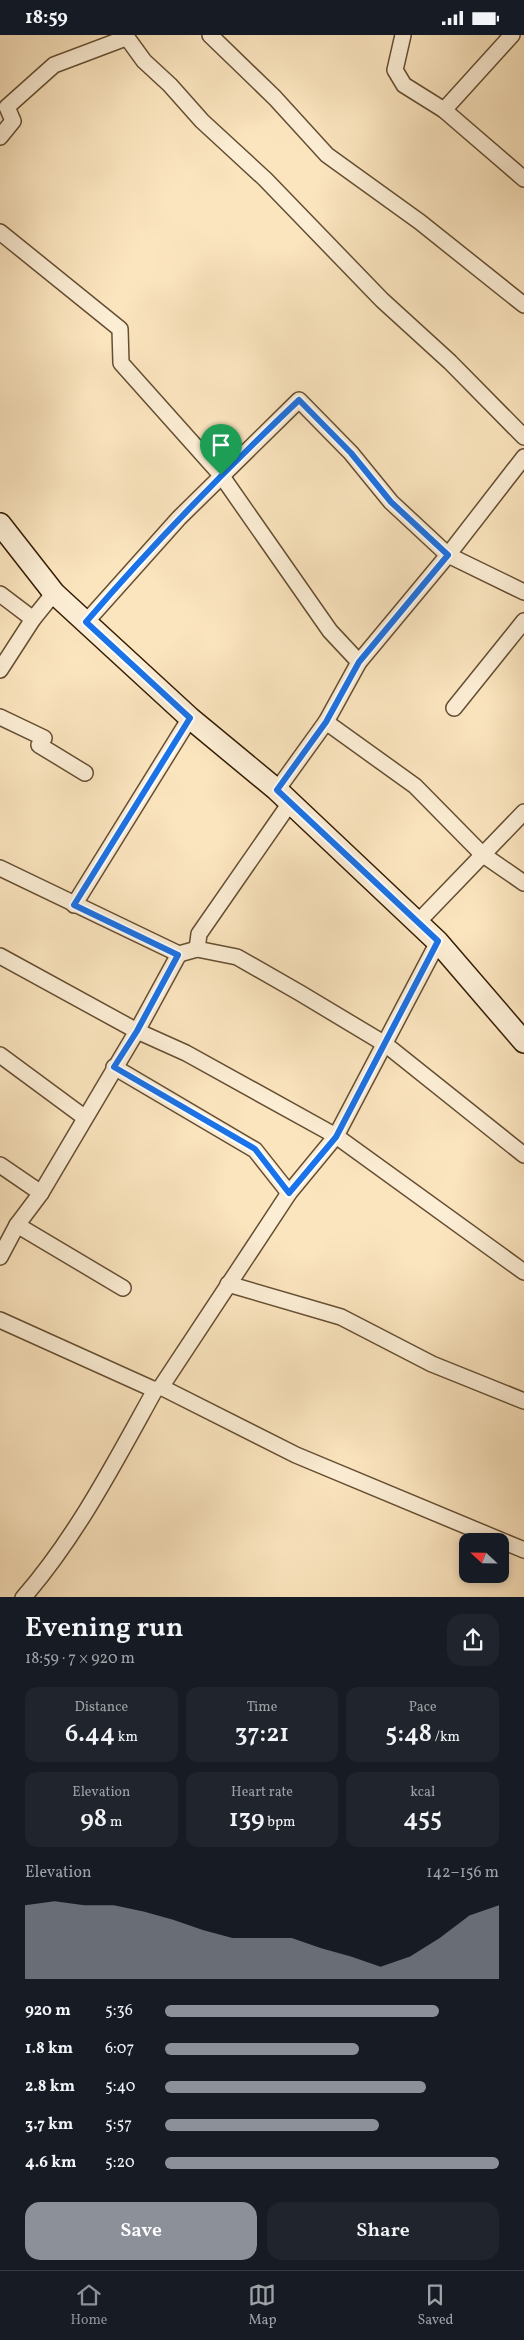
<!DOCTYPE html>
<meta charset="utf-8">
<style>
:root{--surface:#171b24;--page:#20242c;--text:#f1f3f6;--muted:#9ea1a6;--line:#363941;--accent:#8c9099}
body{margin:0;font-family:Vollkorn,serif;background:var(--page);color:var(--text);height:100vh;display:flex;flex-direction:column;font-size:19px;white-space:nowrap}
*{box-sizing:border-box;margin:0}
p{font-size:16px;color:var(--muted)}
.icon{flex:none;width:28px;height:28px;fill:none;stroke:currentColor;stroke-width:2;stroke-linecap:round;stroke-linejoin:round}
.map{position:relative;height:1562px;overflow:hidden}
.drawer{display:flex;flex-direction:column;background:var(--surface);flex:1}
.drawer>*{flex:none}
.needle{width:32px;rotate:292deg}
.controls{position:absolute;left:459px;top:1498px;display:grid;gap:10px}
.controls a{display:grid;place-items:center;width:50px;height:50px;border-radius:10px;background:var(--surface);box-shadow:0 2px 8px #0003;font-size:25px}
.pin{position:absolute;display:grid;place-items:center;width:42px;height:42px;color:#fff;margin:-51px -21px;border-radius:50% 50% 50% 0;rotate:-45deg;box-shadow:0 0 5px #0007}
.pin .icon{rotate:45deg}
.round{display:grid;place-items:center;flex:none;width:52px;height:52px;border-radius:15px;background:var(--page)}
.headline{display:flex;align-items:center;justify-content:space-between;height:85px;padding:0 25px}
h1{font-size:28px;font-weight:600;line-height:38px}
.metrics{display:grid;grid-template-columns:repeat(3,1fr);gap:8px;height:85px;padding:5px 25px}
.metrics div{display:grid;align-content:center;border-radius:12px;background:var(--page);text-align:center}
.metrics b{font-size:25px;font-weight:600}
.metrics small{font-size:14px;font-weight:400}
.metrics p{font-size:14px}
.chart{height:140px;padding:10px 25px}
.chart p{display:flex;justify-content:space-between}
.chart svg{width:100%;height:90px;margin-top:5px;fill:var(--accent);opacity:.7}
.action{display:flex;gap:10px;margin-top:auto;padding:10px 25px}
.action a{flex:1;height:58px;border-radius:15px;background:var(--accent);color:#fff;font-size:20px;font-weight:600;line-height:58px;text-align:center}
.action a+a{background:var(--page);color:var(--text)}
ul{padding:0 25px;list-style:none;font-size:16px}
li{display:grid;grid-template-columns:80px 60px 1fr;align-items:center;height:38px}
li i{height:12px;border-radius:6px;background:var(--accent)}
.status{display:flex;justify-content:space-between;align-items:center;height:35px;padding:0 25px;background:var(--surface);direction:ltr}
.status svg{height:14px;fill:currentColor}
.dock{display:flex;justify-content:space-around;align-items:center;height:70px;border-top:1px solid var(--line);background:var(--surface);font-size:14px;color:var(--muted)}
.dock a{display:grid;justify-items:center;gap:2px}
.dock .active{color:var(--accent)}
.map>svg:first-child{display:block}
</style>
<div class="status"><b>18:59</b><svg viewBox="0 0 49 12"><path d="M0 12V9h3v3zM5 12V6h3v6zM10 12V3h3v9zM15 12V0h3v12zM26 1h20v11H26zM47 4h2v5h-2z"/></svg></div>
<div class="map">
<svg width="524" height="1563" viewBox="0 0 524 1563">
<rect width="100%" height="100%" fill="#fbe5bf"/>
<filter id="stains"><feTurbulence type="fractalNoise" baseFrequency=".004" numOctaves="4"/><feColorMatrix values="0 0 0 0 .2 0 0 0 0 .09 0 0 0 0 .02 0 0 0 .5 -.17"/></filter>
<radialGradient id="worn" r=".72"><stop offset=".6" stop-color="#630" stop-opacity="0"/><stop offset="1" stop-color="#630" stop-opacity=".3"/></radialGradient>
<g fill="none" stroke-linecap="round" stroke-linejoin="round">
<defs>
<g id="street">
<polyline points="210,0 275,63 327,120 420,187 524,270"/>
<polyline points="403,0 395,35 404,50 444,75 524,144"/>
<polyline points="444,75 512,0"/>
<polyline points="0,102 13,86 7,72 54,30 123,4 128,4 144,26 170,50 202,86 265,144 382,265 450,327 524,402"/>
<polyline points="0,197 120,294 121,328 221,440 330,596 359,627"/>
<polyline points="0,559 33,584"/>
<polyline points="86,587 179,483 299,365 351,418 391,467 448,520 524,557"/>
<polyline points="0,635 33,584 54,558"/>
<polyline points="454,673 524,586"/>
<polyline points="0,682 44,703 39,710 85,738"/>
<polyline points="326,687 415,751 482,819 524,848"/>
<polyline points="277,755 326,687 359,627 448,520 524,422"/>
<polyline points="0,833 179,919 197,914 237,922 300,958 385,1009 524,1120"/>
<polyline points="74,870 190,683"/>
<polyline points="418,887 524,777"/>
<polyline points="197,914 199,899 290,768"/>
<polyline points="0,921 137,996 186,1018 336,1101 524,1237"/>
<polyline points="0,1020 84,1082"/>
<polyline points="114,1032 255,1115 289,1158"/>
<polyline points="0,1130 41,1158"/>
<polyline points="17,1190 123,1253"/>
<polyline points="0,1222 17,1190 41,1158 137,996 179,919"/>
<polyline points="228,1249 341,1282 432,1329 524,1366"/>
<polyline points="0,1285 155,1355"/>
<polyline points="161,1352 296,1420 524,1515"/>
<path d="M23 1563C77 1501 115 1427 155 1355L161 1352 289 1158 336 1101 438 907"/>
</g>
<polyline id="secondary" points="0,489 54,558 190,683 277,755 438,907 524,1007"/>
</defs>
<use href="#street" stroke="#654e32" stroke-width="18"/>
<use href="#secondary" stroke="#331c03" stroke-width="24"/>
<use href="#street" stroke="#fceed5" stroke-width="15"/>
<use href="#secondary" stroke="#fceed5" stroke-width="21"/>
</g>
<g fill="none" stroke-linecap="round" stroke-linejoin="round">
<defs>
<path id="route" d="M299 365 351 418 391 467 448 520 359 627 326 687 277 755 438 906 336 1102 289 1158 255 1114 114 1032 137 996 178 920 74 870 190 683 86 587C153 509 224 436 299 365Z"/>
</defs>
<use href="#route" stroke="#fff" stroke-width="10"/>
<use href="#route" stroke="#1a73e8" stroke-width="6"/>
</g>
<rect width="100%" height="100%" filter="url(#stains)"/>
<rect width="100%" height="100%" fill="url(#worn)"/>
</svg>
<div class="controls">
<a><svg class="needle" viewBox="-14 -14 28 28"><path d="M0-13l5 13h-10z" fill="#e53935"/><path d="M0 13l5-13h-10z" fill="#9ea1a6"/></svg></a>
</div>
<div class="pin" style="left:221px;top:440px;background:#1e9e55"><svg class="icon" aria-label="arrive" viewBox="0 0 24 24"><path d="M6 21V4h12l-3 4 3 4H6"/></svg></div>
</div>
<section class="drawer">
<div class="headline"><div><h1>Evening run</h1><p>18:59 · 7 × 920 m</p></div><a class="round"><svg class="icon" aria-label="share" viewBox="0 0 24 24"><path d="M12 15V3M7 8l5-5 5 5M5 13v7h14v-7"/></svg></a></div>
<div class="metrics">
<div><p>Distance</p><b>6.44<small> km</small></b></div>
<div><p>Time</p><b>37:21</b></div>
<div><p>Pace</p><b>5:48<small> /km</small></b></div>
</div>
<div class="metrics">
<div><p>Elevation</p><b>98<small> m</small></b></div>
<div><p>Heart rate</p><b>139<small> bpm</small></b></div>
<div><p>kcal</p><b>455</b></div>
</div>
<div class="chart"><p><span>Elevation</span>142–156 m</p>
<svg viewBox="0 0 160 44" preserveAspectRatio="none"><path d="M0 44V8L10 6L20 8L30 8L40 11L50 15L60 20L70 24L80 24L90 24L100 29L110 33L120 38L130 33L140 24L150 13L160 8V44z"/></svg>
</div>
<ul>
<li><b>920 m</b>5:36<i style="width:82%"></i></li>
<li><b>1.8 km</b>6:07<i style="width:58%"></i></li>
<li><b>2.8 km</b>5:40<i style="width:78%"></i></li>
<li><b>3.7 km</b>5:57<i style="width:64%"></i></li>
<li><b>4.6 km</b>5:20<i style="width:100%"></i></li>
</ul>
<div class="action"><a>Save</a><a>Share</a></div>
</section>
<nav class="dock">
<a class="active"><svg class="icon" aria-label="home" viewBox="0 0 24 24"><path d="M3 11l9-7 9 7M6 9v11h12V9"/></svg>Home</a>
<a><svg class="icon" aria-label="map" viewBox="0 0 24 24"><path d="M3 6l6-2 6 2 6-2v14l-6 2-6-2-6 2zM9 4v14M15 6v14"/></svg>Map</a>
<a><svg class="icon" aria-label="saved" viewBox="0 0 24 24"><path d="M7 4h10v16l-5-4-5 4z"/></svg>Saved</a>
</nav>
